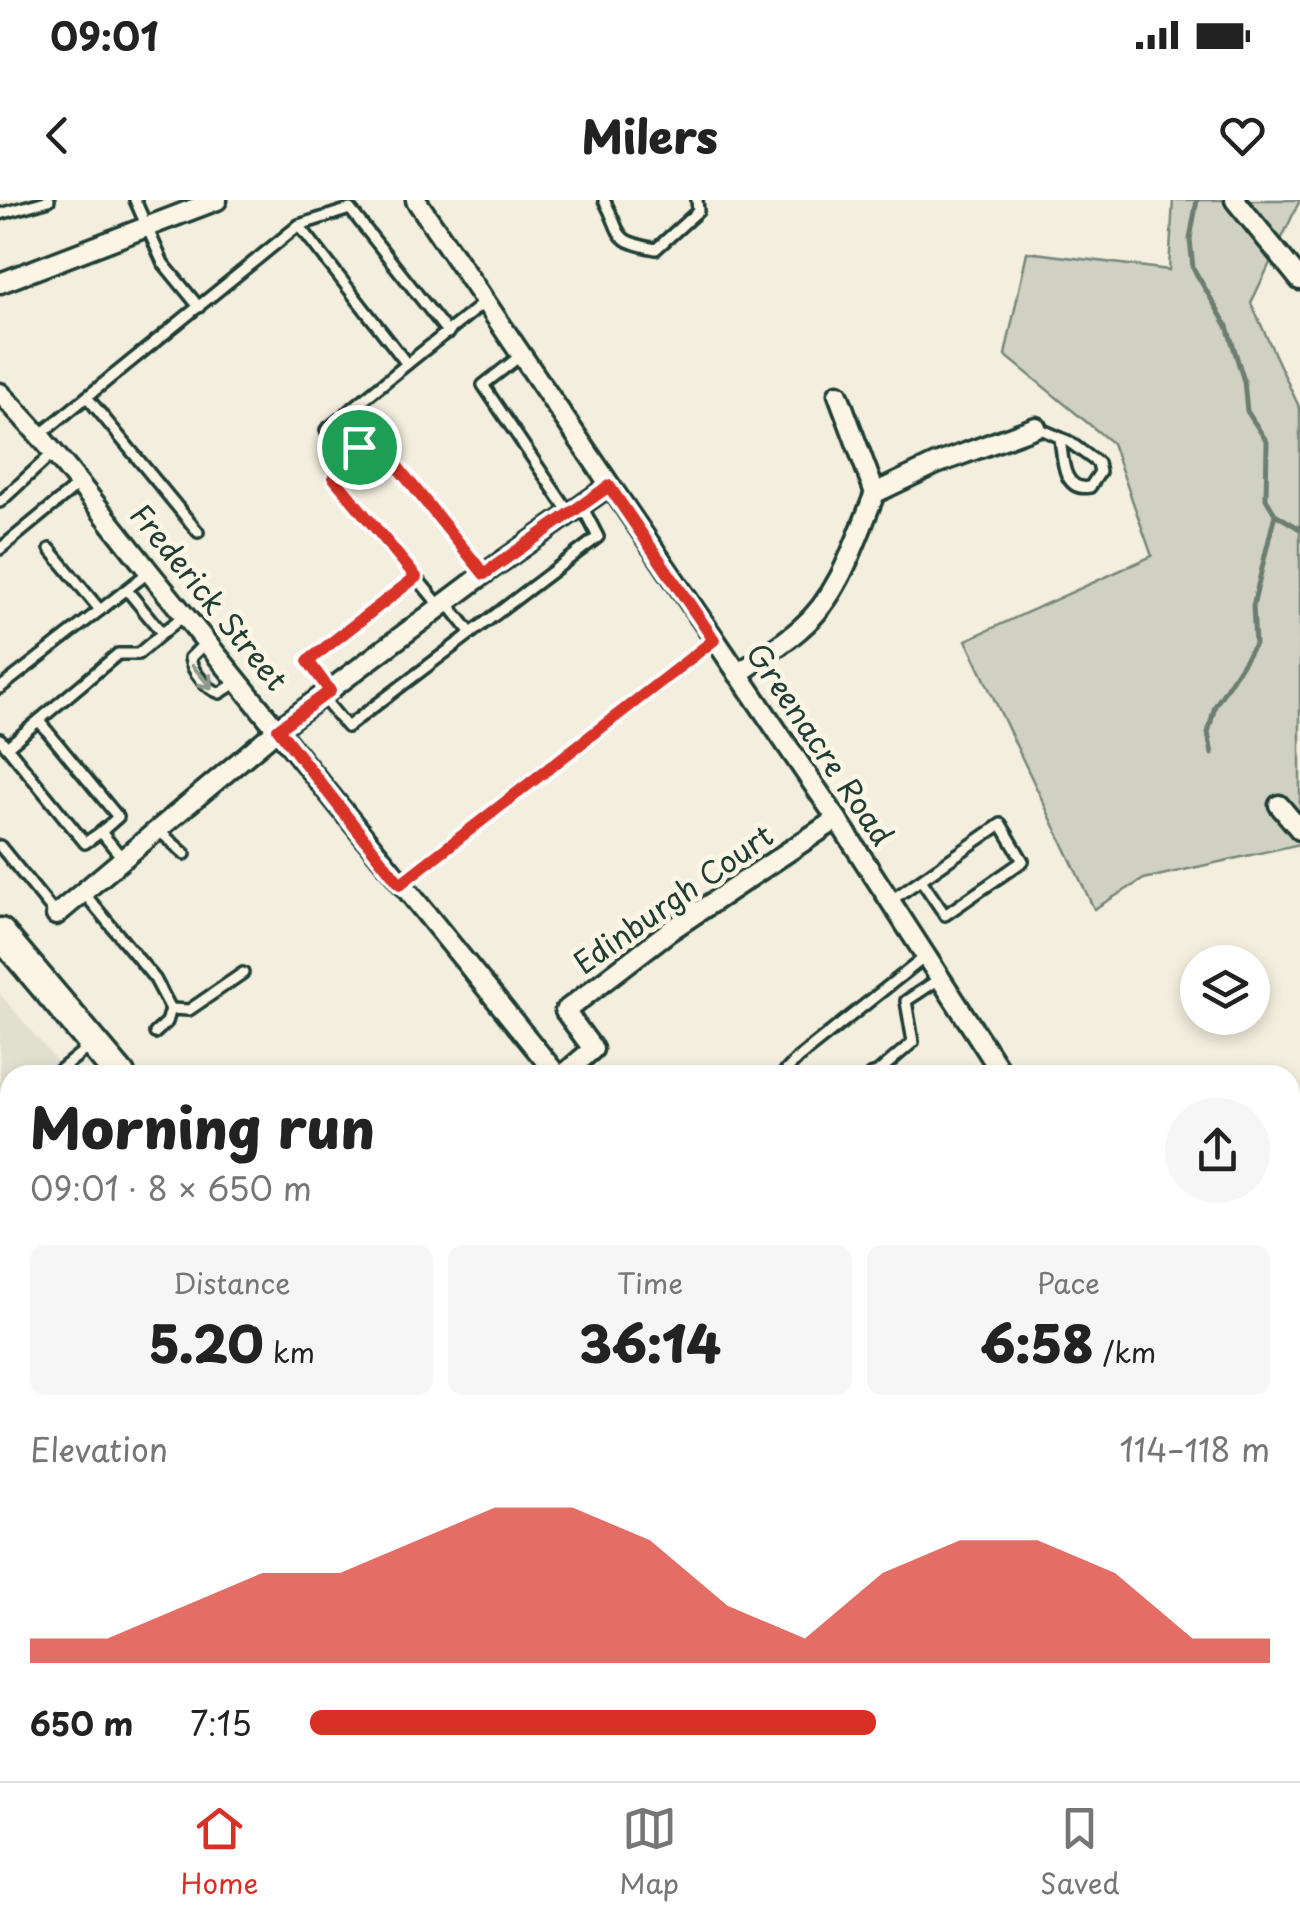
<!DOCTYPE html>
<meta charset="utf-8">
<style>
:root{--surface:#fff;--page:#f6f6f6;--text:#222;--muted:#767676;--line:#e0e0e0;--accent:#d93025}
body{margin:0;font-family:"Playpen Sans",sans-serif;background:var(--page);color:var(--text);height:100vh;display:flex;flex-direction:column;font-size:38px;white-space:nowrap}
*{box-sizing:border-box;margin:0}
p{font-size:32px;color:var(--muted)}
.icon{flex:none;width:55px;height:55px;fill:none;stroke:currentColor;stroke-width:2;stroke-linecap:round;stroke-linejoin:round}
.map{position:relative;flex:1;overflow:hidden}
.details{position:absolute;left:0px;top:865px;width:1300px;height:718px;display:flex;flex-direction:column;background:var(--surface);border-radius:30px 30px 0 0;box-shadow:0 5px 15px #0003}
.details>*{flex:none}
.controls{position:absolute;left:1180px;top:745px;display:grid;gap:20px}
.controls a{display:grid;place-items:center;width:90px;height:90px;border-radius:50%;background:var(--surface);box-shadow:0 5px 15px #0003;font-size:50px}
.pin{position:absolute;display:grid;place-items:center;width:85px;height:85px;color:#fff;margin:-42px;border:5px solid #fff;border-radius:50%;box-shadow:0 2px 10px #0007}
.round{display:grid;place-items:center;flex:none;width:105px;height:105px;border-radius:52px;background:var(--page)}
.summary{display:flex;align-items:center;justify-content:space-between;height:170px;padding:0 30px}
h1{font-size:55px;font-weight:800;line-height:75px}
.metrics{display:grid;grid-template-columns:repeat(3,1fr);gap:15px;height:170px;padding:10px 30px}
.metrics div{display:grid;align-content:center;border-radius:15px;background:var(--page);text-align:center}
.metrics b{font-size:50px;font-weight:800}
.metrics small{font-size:28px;font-weight:400}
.metrics p{font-size:28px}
.chart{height:280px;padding:20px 30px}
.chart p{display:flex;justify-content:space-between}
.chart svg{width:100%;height:180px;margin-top:10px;fill:var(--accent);opacity:.7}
ul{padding:0 30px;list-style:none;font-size:32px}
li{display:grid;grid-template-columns:160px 120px 1fr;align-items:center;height:75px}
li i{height:25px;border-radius:12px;background:var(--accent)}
.status{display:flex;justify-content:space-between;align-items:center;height:70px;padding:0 50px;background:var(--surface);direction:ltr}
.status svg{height:28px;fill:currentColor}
header{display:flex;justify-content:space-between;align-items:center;height:130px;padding:0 30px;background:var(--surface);font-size:45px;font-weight:800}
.tabs{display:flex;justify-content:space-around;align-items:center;height:140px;border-top:2px solid var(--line);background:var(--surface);font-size:28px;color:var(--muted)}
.tabs a{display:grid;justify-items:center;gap:5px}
.tabs .current{color:var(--accent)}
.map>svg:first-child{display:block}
</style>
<div class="status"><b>09:01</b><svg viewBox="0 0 49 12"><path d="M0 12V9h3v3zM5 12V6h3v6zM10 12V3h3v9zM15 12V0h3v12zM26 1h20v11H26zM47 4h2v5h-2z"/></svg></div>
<header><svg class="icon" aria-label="back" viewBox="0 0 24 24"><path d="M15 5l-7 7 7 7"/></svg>Milers<svg class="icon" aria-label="heart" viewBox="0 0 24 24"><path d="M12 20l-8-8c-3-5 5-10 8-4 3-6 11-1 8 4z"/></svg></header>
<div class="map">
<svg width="1300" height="1581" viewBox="0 0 1300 1581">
<rect width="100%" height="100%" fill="#f3eede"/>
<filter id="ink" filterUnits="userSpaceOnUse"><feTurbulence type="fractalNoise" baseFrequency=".01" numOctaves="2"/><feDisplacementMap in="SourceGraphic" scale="20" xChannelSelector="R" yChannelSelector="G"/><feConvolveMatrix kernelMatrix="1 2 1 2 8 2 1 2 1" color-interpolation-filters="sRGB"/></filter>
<g filter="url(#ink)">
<g fill="#e1dfd0">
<polygon points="0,794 68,875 10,875 10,1572 640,1572 647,1581 0,1581"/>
<polygon points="1291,1320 1300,1333 1300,1566 1290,1572"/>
<polygon points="780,1572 1290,1572 1276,1581 774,1581"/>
</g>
<polygon fill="#d0d1c2" stroke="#78877b" stroke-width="2.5" points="1173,0 1300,0 1251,103 1300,209 1300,644 1144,679 1094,709 966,440 1152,356 1112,243 1005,155 1027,52 1169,70"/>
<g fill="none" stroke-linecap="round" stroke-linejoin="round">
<g stroke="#6c7d72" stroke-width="5">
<polyline points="1197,0 1190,39 1193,68 1227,126 1244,181 1247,211 1267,242 1266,299 1275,314 1300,329"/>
<polyline points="1212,554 1208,533 1215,506 1255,444 1253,406 1275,314"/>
</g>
<defs>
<g id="lane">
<polyline points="135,0 163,63 199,107"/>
<path d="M604 0C624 36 610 40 656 49L698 11 697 0"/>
<polyline points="0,14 49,0"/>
<polyline points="299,25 350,9 448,133"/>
<polyline points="520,156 483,185 570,314"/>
<polyline points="87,197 198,332"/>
<path d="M1036 227 1068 241 1098 263 1100 272 1090 287C1062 292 1063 258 1060 238"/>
<polyline points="326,230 407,164"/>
<polyline points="41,234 299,25 407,164 486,101"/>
<polyline points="0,302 53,253"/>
<polyline points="0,349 79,284"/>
<polyline points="50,349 100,410"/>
<polyline points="127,390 162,433"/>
<polyline points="448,404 471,433"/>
<path d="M440 406 334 278C343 255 355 247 379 244L484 374"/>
<path d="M207 441 190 458C192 472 207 489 220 493L239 481"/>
<polyline points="0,488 149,372"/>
<polyline points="329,489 308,461 416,377"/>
<polyline points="322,497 347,527 598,337 582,306"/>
<polyline points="39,521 118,617 101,632 123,659"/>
<polyline points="0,539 7,547 118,454 138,454 183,416"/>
<polyline points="7,547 85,643 101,632"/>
<polyline points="158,630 185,654"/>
<polyline points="0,646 56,715"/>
<polyline points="400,683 714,440"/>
<polyline points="83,692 155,779 171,809 167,822 155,833"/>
<polyline points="890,701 1001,624 1023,661 945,715 921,680"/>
<polyline points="171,809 189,810 243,773"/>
<polyline points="54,875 91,845"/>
<polyline points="782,875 798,858 925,757"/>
<polyline points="870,875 877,873 913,842 906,801 939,779"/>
<polyline points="0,918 10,910"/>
<polyline points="0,997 10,988"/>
<polyline points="0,1133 10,1150"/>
<polyline points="1290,1212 1300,1227"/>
<polyline points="876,1572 882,1581"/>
<polyline points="942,1572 947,1581"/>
<polyline points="1251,1572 1255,1581"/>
<polyline points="810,1581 823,1572"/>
</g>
<g id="street">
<polyline points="416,0 837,619 1003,875"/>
<polyline points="1235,0 1300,80"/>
<polyline points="0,83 217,0"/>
<path d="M0 193C56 250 101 312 151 374 286 541 421 708 557 875"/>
<polyline points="838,194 875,293"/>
<path d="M738 474C759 459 782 445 801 428 840 395 856 339 875 293L936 264 1036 227"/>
<polyline points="1279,605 1300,630"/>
<polyline points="56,715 278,529 484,374 609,286"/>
<polyline points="563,875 593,849 565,811 668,732 837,619"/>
<polyline points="1290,1253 1300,1246"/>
<polyline points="1027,1572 1032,1581"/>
</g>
<g id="secondary">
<polyline points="1290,1286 1300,1300"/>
<polyline points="150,1581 154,1572"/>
</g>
<g id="primary">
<polyline points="0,733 120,875"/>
<polyline points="660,1572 666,1581"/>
<polyline points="692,1572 697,1581"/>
<polyline points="724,1572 730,1581"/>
</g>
</defs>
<use href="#lane" stroke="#1f3d34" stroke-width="16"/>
<use href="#street" stroke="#1f3d34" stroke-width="25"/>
<use href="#secondary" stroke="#1f3d34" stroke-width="32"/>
<use href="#primary" stroke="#1f3d34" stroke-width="35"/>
<use href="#lane" stroke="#fcf5e5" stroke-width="9"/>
<use href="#street" stroke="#fcf5e5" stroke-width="18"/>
<use href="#secondary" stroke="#fcf5e5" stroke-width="25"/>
<use href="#primary" stroke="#fcf5e5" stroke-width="28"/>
</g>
<defs><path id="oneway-shaft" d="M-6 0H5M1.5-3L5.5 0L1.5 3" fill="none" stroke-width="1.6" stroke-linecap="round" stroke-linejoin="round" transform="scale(2.5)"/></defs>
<use stroke="#8e998c" href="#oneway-shaft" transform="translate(202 477) rotate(50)"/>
</g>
<g fill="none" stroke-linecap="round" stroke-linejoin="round" filter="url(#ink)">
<defs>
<path id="route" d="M379 244 484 374 609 286 714 440 400 684 278 529 330 491 308 461 416 377 334 278C343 255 355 247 379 244Z"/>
</defs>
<use href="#route" stroke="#fff" stroke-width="20"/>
<use href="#route" stroke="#d93025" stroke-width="12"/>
</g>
<g text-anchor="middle" stroke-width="10" stroke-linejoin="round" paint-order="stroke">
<g font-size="30" fill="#1f3d34" stroke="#fcf5e5">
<text transform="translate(208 398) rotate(51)" y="10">Frederick Street</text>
<text transform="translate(819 545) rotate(56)" y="10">Greenacre Road</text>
<text transform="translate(674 700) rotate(-35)" y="10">Edinburgh Court</text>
</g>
</g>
</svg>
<div class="controls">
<a><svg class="icon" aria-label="layers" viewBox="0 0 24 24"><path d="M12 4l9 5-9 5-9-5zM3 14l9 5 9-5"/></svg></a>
</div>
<div class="pin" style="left:359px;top:247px;background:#1e9e55"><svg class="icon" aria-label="arrive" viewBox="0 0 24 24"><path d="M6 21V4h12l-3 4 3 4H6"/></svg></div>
<section class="details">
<div class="summary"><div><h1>Morning run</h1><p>09:01 · 8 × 650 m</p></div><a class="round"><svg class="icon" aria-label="share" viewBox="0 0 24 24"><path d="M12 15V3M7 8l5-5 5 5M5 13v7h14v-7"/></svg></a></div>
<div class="metrics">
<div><p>Distance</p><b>5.20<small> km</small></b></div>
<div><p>Time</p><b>36:14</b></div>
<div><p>Pace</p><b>6:58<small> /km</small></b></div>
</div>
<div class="chart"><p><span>Elevation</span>114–118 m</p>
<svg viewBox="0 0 160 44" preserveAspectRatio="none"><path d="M0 44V38L10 38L20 30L30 22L40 22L50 14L60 6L70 6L80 14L90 30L100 38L110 22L120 14L130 14L140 22L150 38L160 38V44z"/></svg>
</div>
<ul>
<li><b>650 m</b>7:15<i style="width:59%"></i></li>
</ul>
</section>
</div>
<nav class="tabs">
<a class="current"><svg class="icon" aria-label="home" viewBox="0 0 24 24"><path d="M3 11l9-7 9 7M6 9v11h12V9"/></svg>Home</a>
<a><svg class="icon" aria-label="map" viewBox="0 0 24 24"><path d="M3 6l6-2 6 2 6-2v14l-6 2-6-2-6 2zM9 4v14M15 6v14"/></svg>Map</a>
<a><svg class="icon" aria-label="saved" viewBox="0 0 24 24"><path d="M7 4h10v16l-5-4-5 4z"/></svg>Saved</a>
</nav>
